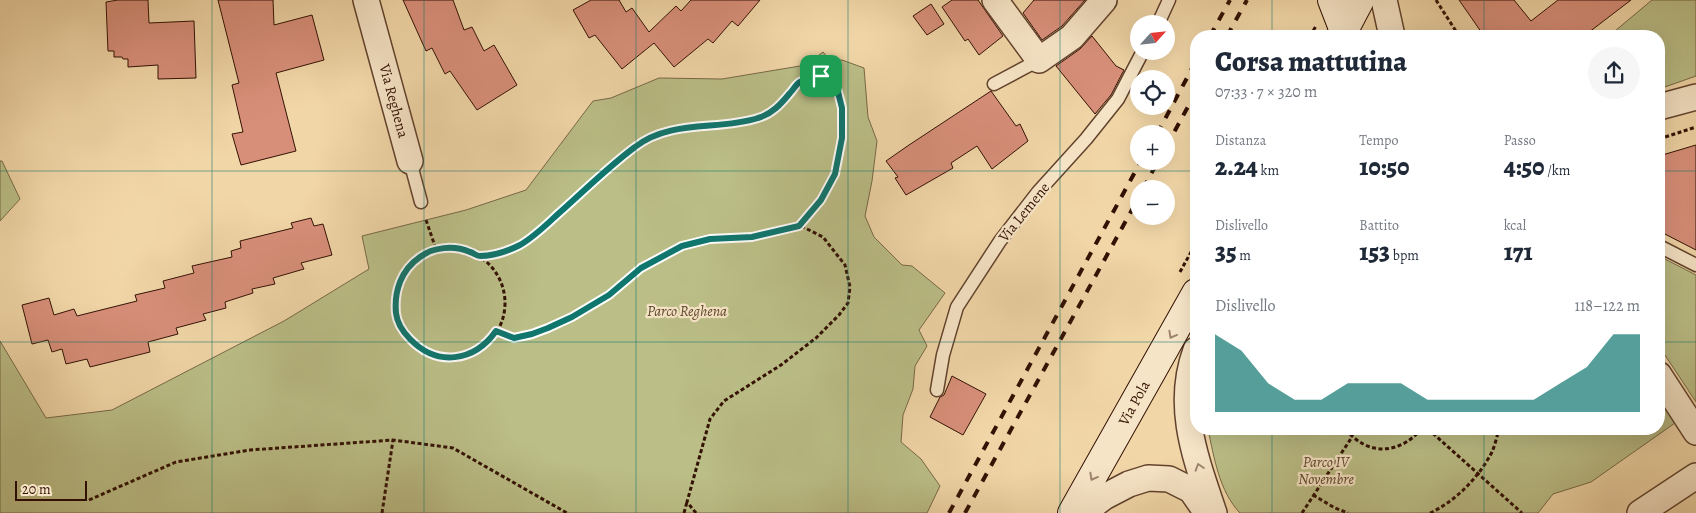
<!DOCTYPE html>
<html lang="it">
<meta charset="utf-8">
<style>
:root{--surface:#fff;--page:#f6f6f7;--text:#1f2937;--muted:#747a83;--accent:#0f766e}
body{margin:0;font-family:Alegreya,serif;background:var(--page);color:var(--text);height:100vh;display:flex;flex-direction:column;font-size:19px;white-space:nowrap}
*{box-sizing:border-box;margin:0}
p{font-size:16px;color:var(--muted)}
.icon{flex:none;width:28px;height:28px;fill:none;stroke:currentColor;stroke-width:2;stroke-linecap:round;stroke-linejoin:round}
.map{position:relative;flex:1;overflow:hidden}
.side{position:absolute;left:1190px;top:30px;width:475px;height:405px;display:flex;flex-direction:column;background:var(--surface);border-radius:20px;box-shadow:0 5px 20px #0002}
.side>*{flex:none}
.needle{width:32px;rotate:63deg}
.controls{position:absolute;left:1130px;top:15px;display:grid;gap:10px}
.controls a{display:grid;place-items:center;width:45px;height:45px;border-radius:50%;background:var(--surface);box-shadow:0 5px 20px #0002;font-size:25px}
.scale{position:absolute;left:15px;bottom:12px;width:72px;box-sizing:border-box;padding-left:5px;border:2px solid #331104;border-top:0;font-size:14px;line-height:18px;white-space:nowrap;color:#331104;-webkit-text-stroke:4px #f6e4c6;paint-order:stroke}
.pin{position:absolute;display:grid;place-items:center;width:42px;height:42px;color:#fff;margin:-21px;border-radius:10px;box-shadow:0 2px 8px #0006}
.round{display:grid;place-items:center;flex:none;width:52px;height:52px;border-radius:26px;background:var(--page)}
.headline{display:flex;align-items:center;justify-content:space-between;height:85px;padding:0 25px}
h1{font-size:28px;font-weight:800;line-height:38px}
.metrics{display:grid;grid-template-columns:repeat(3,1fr);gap:8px;height:85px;padding:5px 25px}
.metrics div{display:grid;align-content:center}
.metrics b{font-size:25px;font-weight:800}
.metrics small{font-size:14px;font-weight:400}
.metrics p{font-size:14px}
.chart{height:140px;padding:10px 25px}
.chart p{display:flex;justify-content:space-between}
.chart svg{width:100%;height:90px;margin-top:5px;fill:var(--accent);opacity:.7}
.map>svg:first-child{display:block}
</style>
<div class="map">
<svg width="1696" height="513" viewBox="0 0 1696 513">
<rect width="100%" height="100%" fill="#f1d6a7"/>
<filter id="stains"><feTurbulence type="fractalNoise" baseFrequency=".004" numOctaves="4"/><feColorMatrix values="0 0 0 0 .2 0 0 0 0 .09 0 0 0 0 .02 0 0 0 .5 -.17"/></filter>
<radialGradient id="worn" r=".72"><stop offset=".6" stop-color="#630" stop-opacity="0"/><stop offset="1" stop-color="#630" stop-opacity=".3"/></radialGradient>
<g fill="#bbbe87" stroke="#776846">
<polygon points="1652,0 1696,0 1696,76 1659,89 1659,36 1609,36"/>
<polygon points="823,52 831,61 842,60 864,68 868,117 877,141 872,181 865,216 874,237 902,265 912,266 945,293 919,330 927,346 915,366 913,389 903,415 901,442 921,459 940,486 927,513 0,513 0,341 46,418 112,410 284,321 369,269 362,236 466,210 526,190 593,101 611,98 659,78 722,79 806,65"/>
<polygon points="0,161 2,161 20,199 0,221"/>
<polygon points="1659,256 1696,275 1696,402 1659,346"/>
<path d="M1659 397 1675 423 1591 482 1553 494 1538 513H1240C1219 491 1214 457 1208 429H1659Z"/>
</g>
<g fill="#d88f7a" stroke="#331104">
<polygon points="118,0 148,0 149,23 194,21 196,78 158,79 158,65 128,67 128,59 123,59 122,57 114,57 114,51 108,51 106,2"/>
<polygon points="218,0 273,0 274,25 312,15 324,60 276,73 296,151 241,165 232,134 243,132 232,85 239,83"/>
<polygon points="403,0 453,0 464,30 472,27 484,51 494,45 517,85 477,110 450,71 445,74 432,48 426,51"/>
<polygon points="591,0 619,0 626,12 632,8 649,32 676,6 681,11 691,0 760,0 738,26 732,21 713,43 708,39 674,67 654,43 622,69 595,35 589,38 573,10"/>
<polygon points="952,0 978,0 1003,36 979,55 968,39 965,41 942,7"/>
<polygon points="1034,0 1085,0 1062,26 1042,40 1023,13"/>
<polygon points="1459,0 1514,0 1531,21 1558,0 1631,0 1584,36 1484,36"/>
<polygon points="931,4 944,24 927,35 913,16"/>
<polygon points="1092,36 1116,66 1124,70 1111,95 1095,114 1056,66 1080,49"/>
<polygon points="991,91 1016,126 1020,124 1028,141 992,169 977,146 951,163 953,168 906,195 895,178 898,177 886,161 909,145"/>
<polygon points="1696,145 1696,250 1659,231 1659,156"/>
<polygon points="311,218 314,226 323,224 332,255 301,263 304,269 273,278 275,284 252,289 253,293 225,302 226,308 203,314 206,320 176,328 178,334 148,342 150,352 90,367 87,359 66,364 62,349 52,352 48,340 32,344 22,305 49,298 54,315 74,309 77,316 137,301 135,295 165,288 163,281 194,273 192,266 232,257 231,251 241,248 240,241 293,228 291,223"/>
<polygon points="952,376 986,394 963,435 930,417 940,397 944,395"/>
</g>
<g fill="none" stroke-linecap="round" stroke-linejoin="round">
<defs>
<g id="lane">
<polyline points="1158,24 1169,0"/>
<polyline points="994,84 1039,60"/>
<polyline points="410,161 421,202"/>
<polyline points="1659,246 1696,265"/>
<polyline points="937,390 943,355 957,307 1000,241 1038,192 1086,139 1118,99 1143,51"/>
</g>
<g id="street">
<polyline points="366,0 410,161"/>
<polyline points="995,0 1039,60 1072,37 1104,0"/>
<polyline points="1384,0 1392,36"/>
<polyline points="1659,107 1696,97"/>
<path d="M1196 350C1175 407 1196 459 1214 513"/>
<polyline points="1659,375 1696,432"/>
<polyline points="1083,513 1104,497 1129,484 1148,478 1169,479 1191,490 1207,513"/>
<polyline points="1640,513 1696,476"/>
</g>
<g id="secondary">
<polyline points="1332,0 1344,31"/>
<polyline points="1341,36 1360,0"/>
<polyline points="1072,513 1196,293"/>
</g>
</defs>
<use href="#lane" stroke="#62422d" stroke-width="15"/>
<use href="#street" stroke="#62422d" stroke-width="28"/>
<use href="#secondary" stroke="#331104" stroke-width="30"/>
<g stroke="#331104" stroke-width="3" stroke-dasharray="4 2.5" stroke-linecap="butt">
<polyline points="1436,0 1459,36"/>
<polyline points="1310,36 1316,26"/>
<polyline points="1659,139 1696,127"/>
<polyline points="426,220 436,249"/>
<circle cx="450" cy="303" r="55"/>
<polyline points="478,256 501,253 521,244 539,231 636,146 656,134 683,128 759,118 779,107 799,82 821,76 835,80 842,108 842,138 835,174 821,201 799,225 752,237 710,239 682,246 641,269 609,295 572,317 548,328 532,334 514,338 496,331"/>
<polyline points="1180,272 1196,243"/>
<path d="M1346 429C1366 456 1400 455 1421 429"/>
<polyline points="1428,429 1522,513"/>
<polyline points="1313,495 1335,508 1348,513"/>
<polyline points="89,500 176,462 250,450 393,440 453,448 567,513"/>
<polyline points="382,513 393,440"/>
<polyline points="684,513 687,502"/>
<polyline points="696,513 687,502 710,419 724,401 781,365 816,338 839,315 848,303 850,287 845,265 823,237 799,225"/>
<polyline points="1302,513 1352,437"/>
<path d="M1430 513C1456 501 1479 477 1492 452 1495 445 1497 436 1499 429"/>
</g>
<use href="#lane" stroke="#f6e4c6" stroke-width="12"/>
<use href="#street" stroke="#f6e4c6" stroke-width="25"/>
<use href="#secondary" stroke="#f6e4c6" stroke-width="28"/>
<g stroke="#331104" stroke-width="4" stroke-dasharray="9 9" stroke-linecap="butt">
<polyline points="1210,36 1230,0"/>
<polyline points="1227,36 1247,0"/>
<polyline points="1157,134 1196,61"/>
<polyline points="1166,147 1196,92"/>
<polyline points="1143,189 1158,161"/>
<polyline points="949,513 1141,161"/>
<polyline points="965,513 1139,197"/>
</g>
</g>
<defs><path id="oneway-chevron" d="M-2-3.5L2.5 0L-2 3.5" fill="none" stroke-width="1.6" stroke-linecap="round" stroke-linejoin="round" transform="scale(1.25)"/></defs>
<g stroke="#9e856f">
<use href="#oneway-chevron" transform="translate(1172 335) rotate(119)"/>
<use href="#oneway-chevron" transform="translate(1199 467) rotate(-108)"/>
<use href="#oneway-chevron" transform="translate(1093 477) rotate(119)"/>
</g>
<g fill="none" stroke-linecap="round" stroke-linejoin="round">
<defs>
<path id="route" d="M821 76 835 80 842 108V138L835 174 821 200 799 226 752 237 710 239 682 246 641 268 609 295 572 317 548 328 532 334 514 338 496 331C474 362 437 367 410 339 403 332 397 322 396 313 394 291 401 270 420 257 433 247 454 245 470 252 474 253 476 256 480 256 493 256 508 251 520 245 534 237 546 225 558 214 583 192 608 167 635 147 671 119 718 131 758 118 772 114 781 104 790 93 793 90 796 84 800 82 805 78 815 77 821 76Z"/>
</defs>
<use href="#route" stroke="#fff" stroke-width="10"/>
<use href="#route" stroke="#0f766e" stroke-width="6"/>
</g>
<path fill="none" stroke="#0f766e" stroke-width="1" stroke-opacity="0.55" d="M212 0V513M424 0V513M636 0V513M848 0V513M1060 0V513M1272 0V36M1484 0V36M0 171H1196M1659 171H1696M0 342H1196M1659 342H1696M1272 429V513M1484 429V513"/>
<g text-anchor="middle" stroke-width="4.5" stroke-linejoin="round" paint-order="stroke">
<g font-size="15" fill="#331104" stroke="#f6e4c6">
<text transform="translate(394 101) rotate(75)" y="5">Via Reghena</text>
<text transform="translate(1024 212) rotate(-51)" y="5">Via Lemene</text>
<text transform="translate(1134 403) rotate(-61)" y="5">Via Pola</text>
</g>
<g font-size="15" font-style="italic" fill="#5c452b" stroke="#f6e4c6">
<text x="687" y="316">Parco Reghena</text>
<text x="1326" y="467">Parco IV<tspan x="1326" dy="17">Novembre</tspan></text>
</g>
</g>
<rect width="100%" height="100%" filter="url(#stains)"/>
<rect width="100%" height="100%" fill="url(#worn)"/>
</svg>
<div class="controls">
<a><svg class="needle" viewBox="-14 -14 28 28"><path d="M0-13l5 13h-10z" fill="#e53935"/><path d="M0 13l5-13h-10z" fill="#747a83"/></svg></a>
<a><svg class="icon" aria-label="locate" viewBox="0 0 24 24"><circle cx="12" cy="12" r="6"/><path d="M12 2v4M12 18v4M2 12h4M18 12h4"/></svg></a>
<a>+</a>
<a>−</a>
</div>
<div class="scale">20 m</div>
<div class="pin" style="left:821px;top:76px;background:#1e9e55"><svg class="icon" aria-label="arrive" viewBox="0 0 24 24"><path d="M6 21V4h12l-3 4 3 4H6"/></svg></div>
<section class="side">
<div class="headline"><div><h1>Corsa mattutina</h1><p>07:33 · 7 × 320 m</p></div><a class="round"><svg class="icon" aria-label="share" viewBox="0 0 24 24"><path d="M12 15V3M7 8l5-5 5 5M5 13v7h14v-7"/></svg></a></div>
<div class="metrics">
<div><p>Distanza</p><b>2.24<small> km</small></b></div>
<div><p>Tempo</p><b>10:50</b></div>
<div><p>Passo</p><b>4:50<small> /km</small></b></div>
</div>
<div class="metrics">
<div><p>Dislivello</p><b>35<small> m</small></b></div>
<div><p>Battito</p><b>153<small> bpm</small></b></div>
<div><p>kcal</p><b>171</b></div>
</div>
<div class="chart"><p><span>Dislivello</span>118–122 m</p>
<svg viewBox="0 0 160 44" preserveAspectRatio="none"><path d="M0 44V6L10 14L20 30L30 38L40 38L50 30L60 30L70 30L80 38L90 38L100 38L110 38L120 38L130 30L140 22L150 6L160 6V44z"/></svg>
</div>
</section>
</div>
